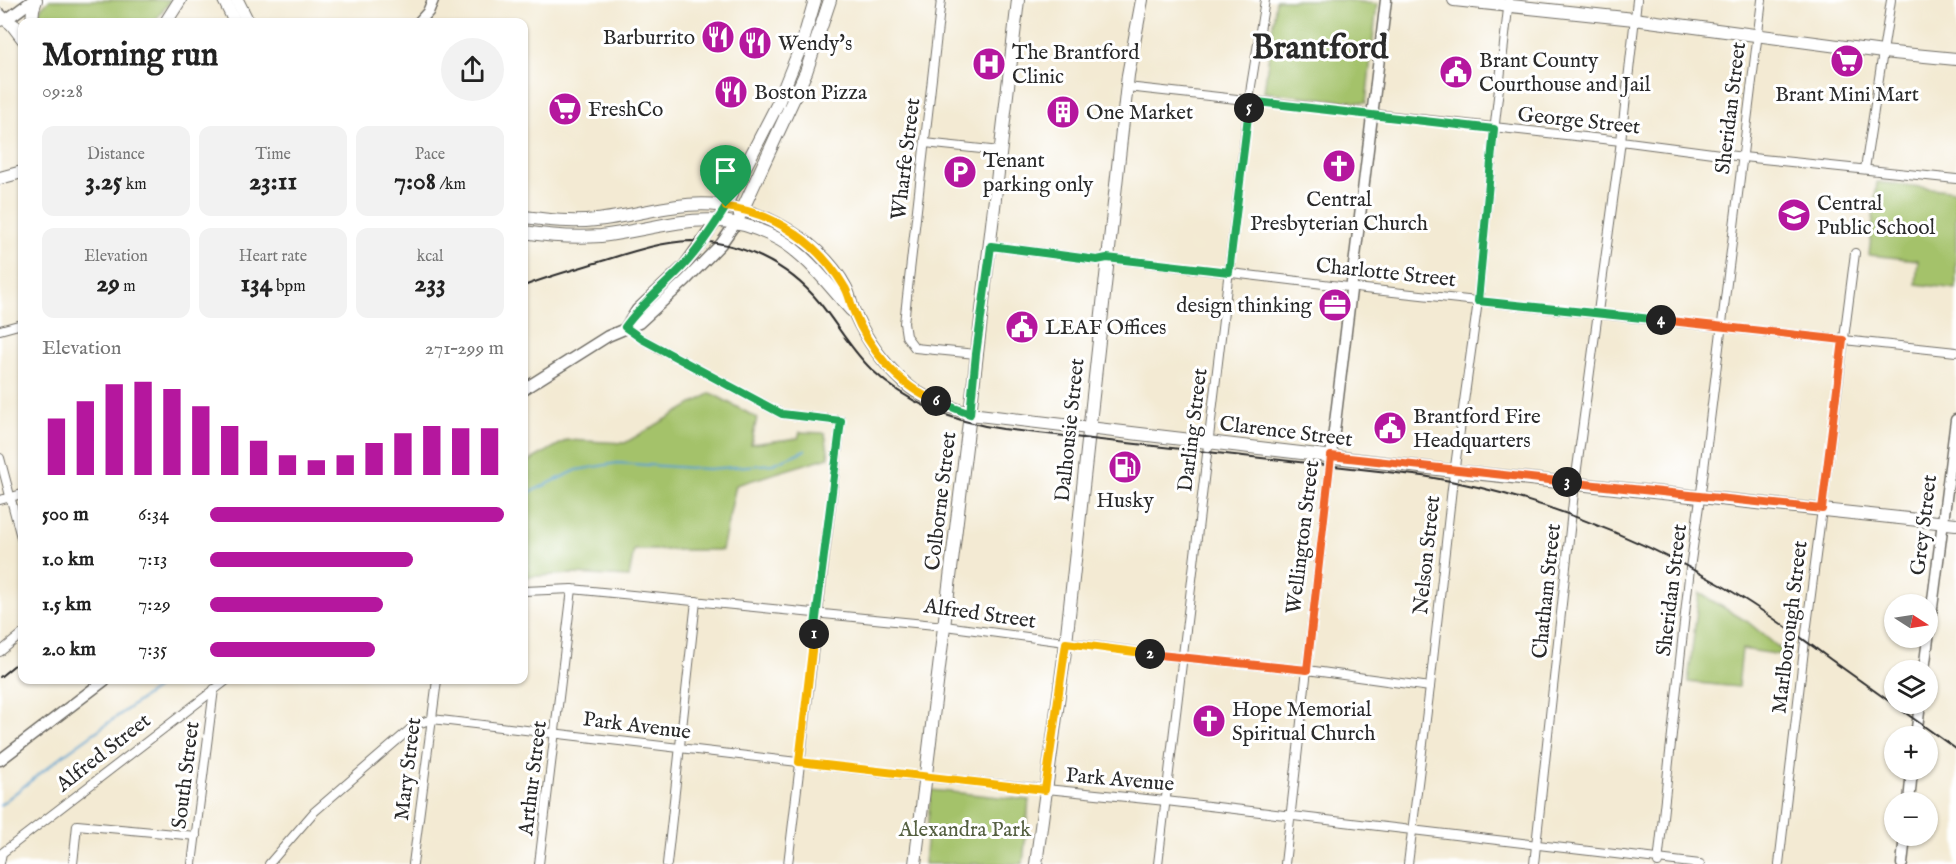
<!DOCTYPE html>
<meta charset="utf-8">
<style>
:root{--surface:#fff;--page:#f2f2f2;--text:#222;--muted:#767676;--accent:#b5179e}
body{margin:0;font-family:"IM FELL English",serif;background:var(--page);color:var(--text);height:100vh;display:flex;flex-direction:column;font-size:22px;white-space:nowrap}
*{box-sizing:border-box;margin:0}
p{font-size:20px;color:var(--muted)}
.icon{flex:none;width:33px;height:33px;fill:none;stroke:currentColor;stroke-width:2;stroke-linecap:round;stroke-linejoin:round}
.map{position:relative;flex:1;overflow:hidden}
.details{position:absolute;left:18px;top:18px;width:510px;height:666px;display:flex;flex-direction:column;background:var(--surface);border-radius:12px;box-shadow:0 2px 4px #0004}
.details>*{flex:none}
.needle{width:39px;rotate:102deg}
.fabs{position:absolute;left:1884px;top:594px;display:grid;gap:12px}
.fabs a{display:grid;place-items:center;width:54px;height:54px;border-radius:50%;background:var(--surface);box-shadow:0 2px 4px #0004;font-size:30px}
.pin{position:absolute;display:grid;place-items:center;width:51px;height:51px;color:#fff;margin:-62px -26px;border-radius:50% 50% 50% 0;rotate:-45deg;box-shadow:0 0 6px #0007}
.pin .icon{rotate:45deg}
.km{position:absolute;width:30px;height:30px;margin:-15px;border-radius:50%;background:#222;color:#fff;font-size:16px;line-height:30px;text-align:center}
.round{display:grid;place-items:center;flex:none;width:63px;height:63px;border-radius:32px;background:var(--page)}
.headline{display:flex;align-items:center;justify-content:space-between;height:102px;padding:0 24px}
h1{font-size:33px;font-weight:700;line-height:45px}
.metrics{display:grid;grid-template-columns:repeat(3,1fr);gap:9px;height:102px;padding:6px 24px}
.metrics div{display:grid;align-content:center;border-radius:12px;background:var(--page);text-align:center}
.metrics b{font-size:26px;font-weight:700}
.metrics small{font-size:16px;font-weight:400}
.metrics p{font-size:16px}
.chart{height:168px;padding:12px 24px}
.chart p{display:flex;justify-content:space-between}
.chart svg{width:100%;height:108px;margin-top:6px;stroke:var(--accent);stroke-width:6}
ul{padding:0 24px;list-style:none;font-size:20px}
li{display:grid;grid-template-columns:96px 72px 1fr;align-items:center;height:45px}
li i{height:15px;border-radius:8px;background:var(--accent)}
.map>svg:first-child{display:block}
</style>
<div class="map">
<svg width="1956" height="864" viewBox="0 0 1956 864">
<rect width="100%" height="100%" fill="#fff"/>
<filter id="ink" filterUnits="userSpaceOnUse"><feTurbulence type="fractalNoise" baseFrequency=".0167" numOctaves="2"/><feDisplacementMap in="SourceGraphic" scale="12" xChannelSelector="R" yChannelSelector="G"/><feConvolveMatrix kernelMatrix="1 2 1 2 8 2 1 2 1" color-interpolation-filters="sRGB"/></filter>
<filter id="wash" filterUnits="userSpaceOnUse"><feTurbulence type="fractalNoise" baseFrequency=".008" numOctaves="4" result="noise"/><feDisplacementMap in="SourceGraphic" scale="24" xChannelSelector="R" yChannelSelector="G"/><feGaussianBlur stdDeviation="1.35" result="paint"/><feColorMatrix in="noise" values="0 0 0 0 0 0 0 0 0 0 0 0 0 0 0 0 0 1.4 0 .05"/><feComposite in="paint" operator="in"/></filter>
<g filter="url(#wash)">
<rect width="100%" height="100%" fill="#f3ead3"/>
<g fill="#a4c26a" stroke="#68764a" stroke-width="1.5">
<path d="M49 0H171L154 22H38C36 12 41 7 49 0Z"/>
<polygon points="1276,0 1344,0 1377,4 1366,103 1264,92"/>
<polygon points="1877,182 1956,191 1956,289 1916,284 1918,260 1869,255"/>
<polygon points="711,393 757,418 751,444 798,438 800,432 825,433 829,457 736,485 722,550 634,550 629,577 571,574 524,577 524,464 567,440 625,443"/>
<polygon points="1699,593 1748,622 1789,656 1742,649 1738,687 1688,682"/>
<polygon points="931,790 1029,800 1023,864 924,864"/>
</g>
<g fill="none" stroke-linecap="round" stroke-linejoin="round">
<g stroke="#5aa1d0" stroke-width="2">
<polyline points="524,495 577,470 617,463 708,469 773,464 805,450"/>
<polyline points="0,805 66,753 168,680"/>
</g>
</g>
</g>
<g filter="url(#ink)">
<g fill="none" stroke-linecap="round" stroke-linejoin="round">
<defs>
<g id="minor">
<polyline points="941,0 904,323 906,336 915,348 976,354"/>
<polyline points="0,22 6,20 22,41"/>
<polyline points="1127,87 1621,141 1743,157 1956,179"/>
<polyline points="925,143 1000,151"/>
<polyline points="1865,169 1891,0"/>
<polyline points="991,246 1097,260 1107,258 1365,289 1956,352"/>
<polyline points="625,327 642,339 782,414 841,421 788,864"/>
<polyline points="0,330 22,324"/>
<polyline points="0,458 22,541"/>
<polyline points="0,500 22,494"/>
<polyline points="524,591 572,589 945,626 1169,656 1307,670 1430,687"/>
<polyline points="0,652 22,634"/>
<polyline points="0,863 2,853 227,680"/>
<polyline points="1658,863 1690,568 1702,485 1762,0"/>
<polyline points="73,864 77,825 196,836"/>
<polyline points="192,864 214,689"/>
<polyline points="269,864 314,812 415,725 432,719 926,777 1166,801 1700,864"/>
<polyline points="413,864 437,680"/>
<polyline points="539,864 572,589"/>
<polyline points="667,864 696,601"/>
<polyline points="1158,864 1251,86 1265,0"/>
<polyline points="1285,864 1331,456"/>
<polyline points="1408,864 1430,687 1452,488 1478,301 1493,141 1509,0"/>
<polyline points="1534,864 1575,483 1621,141 1637,0"/>
<polyline points="1779,864 1805,641 1855,253"/>
</g>
<g id="tertiary">
<polyline points="0,14 6,20 33,0"/>
<polyline points="419,22 428,12 433,0"/>
<polyline points="626,327 637,310 684,266 717,220"/>
<polyline points="524,389 608,336 639,323 685,281 721,244 735,224"/>
<polyline points="1331,456 1386,0"/>
<polyline points="1924,670 1956,420"/>
<polyline points="1916,736 1920,704"/>
<polyline points="0,760 105,680"/>
<polyline points="1909,802 1912,770"/>
<polyline points="1902,864 1905,836"/>
</g>
<g id="secondary">
<polyline points="224,0 235,22"/>
<polyline points="237,0 248,22"/>
<polyline points="1454,0 1634,19 1883,52 1956,59"/>
<polyline points="6,20 22,31"/>
<polyline points="32,22 33,9 36,0"/>
<polyline points="166,22 180,0"/>
<polyline points="0,178 22,172"/>
<polyline points="722,212 778,103 803,41 815,0"/>
<polyline points="740,215 806,72 830,0"/>
<path d="M524 217C548 220 572 223 596 220 644 215 690 195 739 209 780 220 826 249 846 288 850 296 851 306 855 314 866 339 884 364 905 383 922 399 949 406 970 414L1454 471 1956 524"/>
<path d="M524 232C549 236 575 238 601 236 667 228 714 203 780 240 809 257 829 286 851 310"/>
<polyline points="915,864 970,414 1018,0"/>
<polyline points="1036,864 1066,643 1128,75 1142,0"/>
</g>
</defs>
<use href="#minor" stroke="#716e66" stroke-width="10"/>
<use href="#tertiary" stroke="#716e66" stroke-width="13"/>
<use href="#secondary" stroke="#716e66" stroke-width="14"/>
<use href="#minor" stroke="#fff" stroke-width="8"/>
<use href="#tertiary" stroke="#fff" stroke-width="10"/>
<use href="#secondary" stroke="#fff" stroke-width="12"/>
<g stroke="#2b2b2b" stroke-width="2">
<path d="M524 286C549 276 576 269 602 261 631 252 660 242 691 241 740 241 788 264 819 302 837 324 851 350 872 370 909 405 953 422 1003 429L1423 476C1527 493 1630 533 1721 585 1759 607 1795 633 1830 659 1872 689 1914 719 1956 749"/>
<polyline points="0,677 22,659"/>
</g>
</g>
</g>
<g fill="none" stroke-linecap="round" stroke-linejoin="round" filter="url(#ink)">
<defs>
<path id="split-1" d="M726 207C713 227 701 247 684 265 665 286 642 303 625 327L642 339 782 414 841 421 814 634"/>
<polyline id="split-2" points="814,634 799,762 1045,790 1066,643 1150,654"/>
<polyline id="split-3" points="1150,654 1307,670 1331,456 1567,482"/>
<polyline id="split-4" points="1567,482 1822,509 1843,340 1661,320"/>
<polyline id="split-5" points="1249,108 1249,101 1494,129 1478,301 1661,320"/>
<polyline id="split-6" points="936,401 970,414 976,354 991,246 1097,260 1107,258 1229,272 1249,108"/>
<path id="split-7" d="M726 207C774 212 819 244 844 286 849 293 850 303 854 312 868 347 899 387 936 401"/>
</defs>
<use href="#split-1" stroke="#fff" stroke-width="12"/>
<use href="#split-2" stroke="#fff" stroke-width="12"/>
<use href="#split-3" stroke="#fff" stroke-width="12"/>
<use href="#split-4" stroke="#fff" stroke-width="12"/>
<use href="#split-5" stroke="#fff" stroke-width="12"/>
<use href="#split-6" stroke="#fff" stroke-width="12"/>
<use href="#split-7" stroke="#fff" stroke-width="12"/>
<use href="#split-1" stroke="#22a559" stroke-width="8"/>
<use href="#split-2" stroke="#f5b400" stroke-width="8"/>
<use href="#split-3" stroke="#f0652b" stroke-width="8"/>
<use href="#split-4" stroke="#f0652b" stroke-width="8"/>
<use href="#split-5" stroke="#22a559" stroke-width="8"/>
<use href="#split-6" stroke="#22a559" stroke-width="8"/>
<use href="#split-7" stroke="#f5b400" stroke-width="8"/>
</g>
<defs>
<symbol id="restaurant-disc" viewBox="-11 -11 22 22"><circle r="9.5" fill="#b5179e" stroke="#fff"/><path d="M-5-6h1v4h1v-4h1v4h1v-4h1v5L-1.5 .5V6h-2V.5L-5-1ZM5-6V6H3V1.5H1.5Q1.5-4 5-6Z" fill="#fff"/></symbol>
<symbol id="supermarket-disc" viewBox="-11 -11 22 22"><circle r="9.5" fill="#b5179e" stroke="#fff"/><path d="M-6-5.5h2.5l.6 2H6L4.5 2H-2.5L-4.4-4H-6ZM-1.5 3.2a1.3 1.3 0 1 0 .1 0ZM3 3.2a1.3 1.3 0 1 0 .1 0Z" fill="#fff"/></symbol>
<symbol id="hospital-disc" viewBox="-11 -11 22 22"><circle r="9.5" fill="#b5179e" stroke="#fff"/><path d="M-5-5h3v3.5h4V-5h3V5h-3V1.5h-4V5h-3Z" fill="#fff"/></symbol>
<symbol id="civic-disc" viewBox="-11 -11 22 22"><circle r="9.5" fill="#b5179e" stroke="#fff"/><path d="M-.6-6.5H3V-4.5H.6V-3L4-1V1h2V6H-6V1h2V-1L-.6-3ZM-1.2 2.5V6h2.4V2.5Z" fill="#fff"/></symbol>
<symbol id="building-disc" viewBox="-11 -11 22 22"><circle r="9.5" fill="#b5179e" stroke="#fff"/><path d="M-4-6H4V6H1V3H-1V6H-4ZM-2.5-4.3h1.7v1.8h-1.7ZM.8-4.3h1.7v1.8H.8ZM-2.5-1h1.7V.8h-1.7ZM.8-1h1.7V.8H.8Z" fill="#fff"/></symbol>
<symbol id="church-disc" viewBox="-11 -11 22 22"><circle r="9.5" fill="#b5179e" stroke="#fff"/><path d="M-1.2-6h2.4v3.5h3.3v2.4h-3.3V6h-2.4V-.1h-3.3v-2.4h3.3Z" fill="#fff"/></symbol>
<symbol id="parking-disc" viewBox="-11 -11 22 22"><circle r="9.5" fill="#b5179e" stroke="#fff"/><path d="M-3.5-5.5H1a3.5 3.5 0 0 1 0 7H-1V5.5H-3.5ZM-1-3.4V-.6H.8a1.4 1.4 0 0 0 0-2.8Z" fill="#fff"/></symbol>
<symbol id="school-disc" viewBox="-11 -11 22 22"><circle r="9.5" fill="#b5179e" stroke="#fff"/><path d="M0-5L7-2L0 1L-7-2ZM-4 1L0 2.5L4 1V4Q0 6-4 4Z" fill="#fff"/></symbol>
<symbol id="office-disc" viewBox="-11 -11 22 22"><circle r="9.5" fill="#b5179e" stroke="#fff"/><path d="M-6-3h4V-5.5h4V-3h4V5H-6ZM-1-4.5V-3h2v-1.5ZM-6 0V1H6V0Z" fill="#fff"/></symbol>
<symbol id="fuel-disc" viewBox="-11 -11 22 22"><circle r="9.5" fill="#b5179e" stroke="#fff"/><path d="M-5.5-6h7V0h2V4h1.3V-2.5L3-4.5l.8-.8L6-3V5H2.5V1h-1V6h-7ZM-4.2-4.7v3.2H.2V-4.7Z" fill="#fff"/></symbol>
</defs>
<g fill-rule="evenodd">
<use href="#restaurant-disc" x="699" y="18" width="38" height="38"/>
<use href="#restaurant-disc" x="736" y="24" width="38" height="38"/>
<use href="#supermarket-disc" x="1828" y="42" width="38" height="38"/>
<use href="#hospital-disc" x="970" y="45" width="38" height="38"/>
<use href="#civic-disc" x="1437" y="53" width="38" height="38"/>
<use href="#restaurant-disc" x="712" y="73" width="38" height="38"/>
<use href="#supermarket-disc" x="546" y="90" width="38" height="38"/>
<use href="#building-disc" x="1044" y="93" width="38" height="38"/>
<use href="#church-disc" x="1320" y="147" width="38" height="38"/>
<use href="#parking-disc" x="941" y="153" width="38" height="38"/>
<use href="#school-disc" x="1775" y="196" width="38" height="38"/>
<use href="#office-disc" x="1316" y="286" width="38" height="38"/>
<use href="#civic-disc" x="1003" y="308" width="38" height="38"/>
<use href="#civic-disc" x="1371" y="409" width="38" height="38"/>
<use href="#fuel-disc" x="1106" y="448" width="38" height="38"/>
<use href="#church-disc" x="1190" y="702" width="38" height="38"/>
</g>
<g text-anchor="middle" stroke-width="6" stroke-linejoin="round" paint-order="stroke">
<g font-size="21" fill="#2b2b2b" stroke="#fff" text-anchor="start">
<text x="695" y="44" text-anchor="end">Barburrito</text>
<text x="778" y="50">Wendy's</text>
<text x="1012" y="59">The Brantford<tspan x="1012" dy="24">Clinic</tspan></text>
<text x="1479" y="67">Brant County<tspan x="1479" dy="24">Courthouse and Jail</tspan></text>
<text x="754" y="99">Boston Pizza</text>
<text x="1847" y="101" text-anchor="middle">Brant Mini Mart</text>
<text x="588" y="116">FreshCo</text>
<text x="1086" y="119">One Market</text>
<text x="983" y="167">Tenant<tspan x="983" dy="24">parking only</tspan></text>
<text x="1339" y="206" text-anchor="middle">Central<tspan x="1339" dy="24">Presbyterian Church</tspan></text>
<text x="1817" y="210">Central<tspan x="1817" dy="24">Public School</tspan></text>
<text x="1312" y="312" text-anchor="end">design thinking</text>
<text x="1045" y="334">LEAF Offices</text>
<text x="1413" y="423">Brantford Fire<tspan x="1413" dy="24">Headquarters</tspan></text>
<text x="1125" y="507" text-anchor="middle">Husky</text>
<text x="1232" y="716">Hope Memorial<tspan x="1232" dy="24">Spiritual Church</tspan></text>
</g>
<g font-size="21" fill="#2b2b2b" stroke="#fff">
<text transform="translate(1730 108) rotate(-83)" y="7">Sheridan Street</text>
<text transform="translate(1579 120) rotate(6)" y="7">George Street</text>
<text transform="translate(905 159) rotate(-83)" y="7">Wharfe Street</text>
<text transform="translate(1386 272) rotate(6)" y="7">Charlotte Street</text>
<text transform="translate(1069 430) rotate(-84)" y="7">Dalhousie Street</text>
<text transform="translate(1192 430) rotate(-83)" y="7">Darling Street</text>
<text transform="translate(1286 431) rotate(7)" y="7">Clarence Street</text>
<text transform="translate(940 501) rotate(-83)" y="7">Colborne Street</text>
<text transform="translate(1923 525) rotate(-83)" y="7">Grey Street</text>
<text transform="translate(1302 537) rotate(-83)" y="7">Wellington Street</text>
<text transform="translate(1426 555) rotate(-84)" y="7">Nelson Street</text>
<text transform="translate(1671 590) rotate(-83)" y="7">Sheridan Street</text>
<text transform="translate(1546 591) rotate(-84)" y="7">Chatham Street</text>
<text transform="translate(980 613) rotate(8)" y="7">Alfred Street</text>
<text transform="translate(1789 627) rotate(-83)" y="7">Marlborough Street</text>
<text transform="translate(637 725) rotate(7)" y="7">Park Avenue</text>
<text transform="translate(103 752) rotate(-38)" y="7">Alfred Street</text>
<text transform="translate(407 769) rotate(-83)" y="7">Mary Street</text>
<text transform="translate(185 775) rotate(-83)" y="7">South Street</text>
<text transform="translate(532 778) rotate(-83)" y="7">Arthur Street</text>
<text transform="translate(1120 779) rotate(5)" y="7">Park Avenue</text>
</g>
<g font-size="21" fill="#556041" stroke="#fff">
<text x="965" y="836">Alexandra Park</text>
</g>
<g font-size="33" font-weight="bold" fill="#2b2b2b" stroke="#fff">
<text x="1320" y="58">Brantford</text>
</g>
</g>
</svg>
<div class="fabs">
<a><svg class="needle" viewBox="-14 -14 28 28"><path d="M0-13l5 13h-10z" fill="#e53935"/><path d="M0 13l5-13h-10z" fill="#767676"/></svg></a>
<a><svg class="icon" aria-label="layers" viewBox="0 0 24 24"><path d="M12 4l9 5-9 5-9-5zM3 14l9 5 9-5"/></svg></a>
<a>+</a>
<a>−</a>
</div>
<div class="pin" style="left:726px;top:207px;background:#1e9e55"><svg class="icon" aria-label="arrive" viewBox="0 0 24 24"><path d="M6 21V4h12l-3 4 3 4H6"/></svg></div>
<b class="km" style="left:814px;top:634px">1</b>
<b class="km" style="left:1150px;top:654px">2</b>
<b class="km" style="left:1567px;top:482px">3</b>
<b class="km" style="left:1661px;top:320px">4</b>
<b class="km" style="left:1249px;top:108px">5</b>
<b class="km" style="left:936px;top:401px">6</b>
<section class="details">
<div class="headline"><div><h1>Morning run</h1><p>09:28</p></div><a class="round"><svg class="icon" aria-label="share" viewBox="0 0 24 24"><path d="M12 15V3M7 8l5-5 5 5M5 13v7h14v-7"/></svg></a></div>
<div class="metrics">
<div><p>Distance</p><b>3.25<small> km</small></b></div>
<div><p>Time</p><b>23:11</b></div>
<div><p>Pace</p><b>7:08<small> /km</small></b></div>
</div>
<div class="metrics">
<div><p>Elevation</p><b>29<small> m</small></b></div>
<div><p>Heart rate</p><b>134<small> bpm</small></b></div>
<div><p>kcal</p><b>233</b></div>
</div>
<div class="chart"><p><span>Elevation</span>271–299 m</p>
<svg viewBox="0 0 160 44" preserveAspectRatio="none"><path d="M5 44V21M15 44V14M25 44V7M35 44V6M45 44V9M55 44V16M65 44V24M75 44V30M85 44V36M95 44V38M105 44V36M115 44V31M125 44V27M135 44V24M145 44V25M155 44V25"/></svg>
</div>
<ul>
<li><b>500 m</b>6:34<i style="width:100%"></i></li>
<li><b>1.0 km</b>7:13<i style="width:69%"></i></li>
<li><b>1.5 km</b>7:29<i style="width:59%"></i></li>
<li><b>2.0 km</b>7:35<i style="width:56%"></i></li>
</ul>
</section>
</div>
